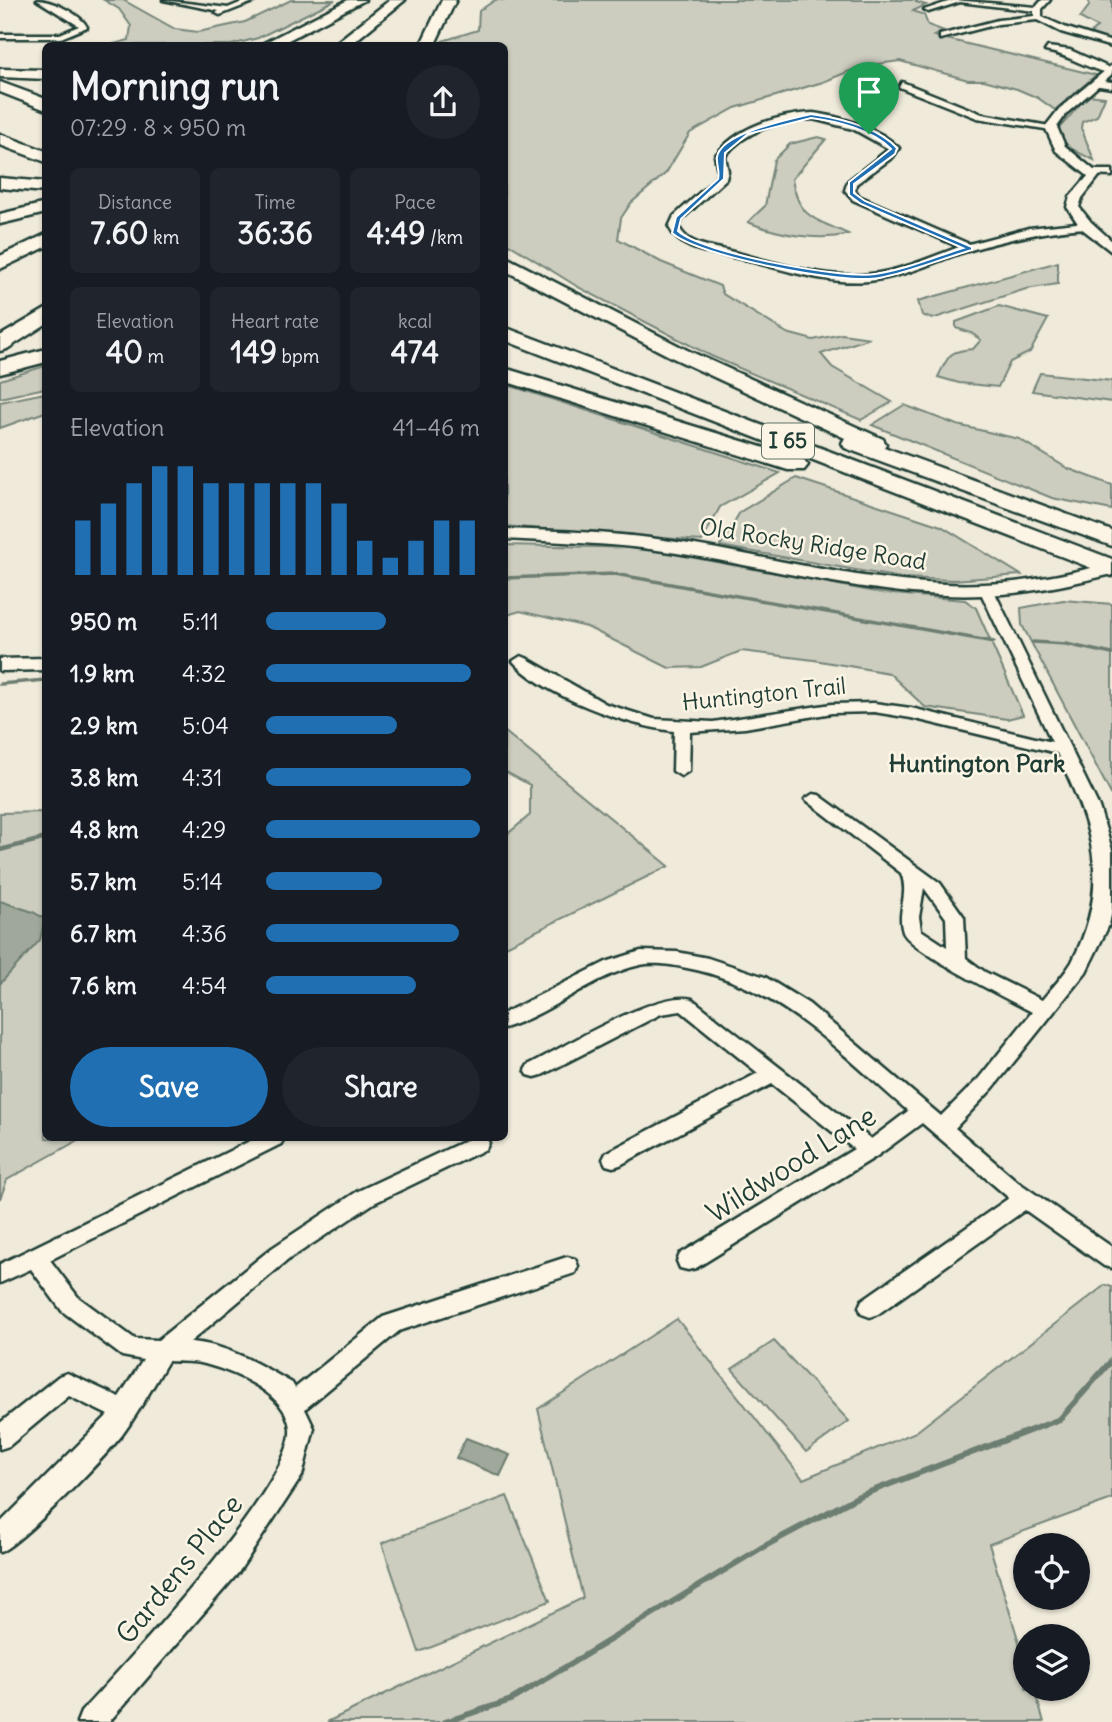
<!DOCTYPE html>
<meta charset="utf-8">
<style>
:root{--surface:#171b24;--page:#20242c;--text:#f1f3f6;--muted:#9ea1a6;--accent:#1f6fb2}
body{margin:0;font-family:Delius,sans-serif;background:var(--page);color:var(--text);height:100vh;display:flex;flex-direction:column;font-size:26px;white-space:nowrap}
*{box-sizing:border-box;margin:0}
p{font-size:23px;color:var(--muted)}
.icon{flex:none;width:38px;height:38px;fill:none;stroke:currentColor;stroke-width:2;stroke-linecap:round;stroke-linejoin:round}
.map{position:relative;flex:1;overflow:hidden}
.side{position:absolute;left:42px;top:42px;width:466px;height:1099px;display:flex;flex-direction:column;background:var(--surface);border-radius:10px;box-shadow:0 2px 5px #0004}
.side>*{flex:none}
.controls{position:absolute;left:1013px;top:1533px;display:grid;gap:14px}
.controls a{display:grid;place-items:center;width:77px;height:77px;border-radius:50%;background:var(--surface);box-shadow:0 2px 5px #0004;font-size:35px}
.pin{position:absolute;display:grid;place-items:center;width:60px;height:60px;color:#fff;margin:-72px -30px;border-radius:50% 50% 50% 0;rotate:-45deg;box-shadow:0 0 7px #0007}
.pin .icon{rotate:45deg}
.round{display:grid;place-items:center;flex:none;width:74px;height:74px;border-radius:37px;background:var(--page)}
.overview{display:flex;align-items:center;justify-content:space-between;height:119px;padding:0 28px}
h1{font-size:38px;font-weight:800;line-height:52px}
.metrics{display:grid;grid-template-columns:repeat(3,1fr);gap:10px;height:119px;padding:7px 28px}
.metrics div{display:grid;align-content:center;border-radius:10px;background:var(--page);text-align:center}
.metrics b{font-size:30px;font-weight:800}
.metrics small{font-size:19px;font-weight:400}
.metrics p{font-size:19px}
.chart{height:196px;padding:14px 28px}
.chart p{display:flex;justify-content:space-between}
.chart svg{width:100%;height:126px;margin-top:7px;stroke:var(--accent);stroke-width:6}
.action{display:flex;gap:14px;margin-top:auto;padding:14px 28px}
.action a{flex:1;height:80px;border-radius:42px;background:var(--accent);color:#fff;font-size:28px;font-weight:800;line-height:80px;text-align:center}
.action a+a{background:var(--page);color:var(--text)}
ul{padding:0 28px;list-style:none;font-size:23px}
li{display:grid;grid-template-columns:112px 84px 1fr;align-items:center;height:52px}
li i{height:18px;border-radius:9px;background:var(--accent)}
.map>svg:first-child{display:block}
</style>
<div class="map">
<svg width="1112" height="1722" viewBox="0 0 1112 1722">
<rect width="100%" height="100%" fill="#efeada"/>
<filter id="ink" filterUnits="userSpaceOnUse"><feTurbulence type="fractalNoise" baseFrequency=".0143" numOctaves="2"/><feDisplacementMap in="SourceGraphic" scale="14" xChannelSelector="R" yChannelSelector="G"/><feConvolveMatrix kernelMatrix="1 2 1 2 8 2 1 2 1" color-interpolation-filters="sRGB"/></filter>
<g filter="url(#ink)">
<g fill="#cccdbf" stroke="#76857a" stroke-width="2">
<polygon points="104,0 123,0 175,29 198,32 245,22 291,0 335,0 258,38 231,45 110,45 129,40 131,26 119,9"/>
<polygon points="495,0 918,0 916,2 926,5 913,11 924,15 928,25 944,31 934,36 1096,75 1055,110 1038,98 1017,89 984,80 968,80 900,61 862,66 823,82 735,108 690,133 666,173 631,203 621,218 618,239 661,262 720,286 723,294 787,333 813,340 842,334 870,338 821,354 832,367 892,402 861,420 711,356 578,287 504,241 504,46 440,46 442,41 478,30 479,11"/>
<polygon points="1089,0 1112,0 1112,41 1088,36 1097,27 1080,18 1089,6"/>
<path d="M1088 95 1105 97 1097 116 1082 122 1081 128 1094 160C1078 152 1063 148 1058 129 1070 118 1077 106 1088 95Z"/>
<path d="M818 137 826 139 792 179C799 219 814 218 848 234 818 242 776 234 748 222L765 206 774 160 790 144Z"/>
<polygon points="1058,262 1058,284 1026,289 932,319 922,315 918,301"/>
<path d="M999 306 1048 319 1030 352 1010 362 998 387 959 383 938 377C949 355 948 351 973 349L981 340 971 333 956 328V322Z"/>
<polygon points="45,366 45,388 0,398 0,380"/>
<polygon points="1040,373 1112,381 1112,402 1032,391"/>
<polygon points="504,385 514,387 780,473 720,507 702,541 504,526"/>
<polygon points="45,393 45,412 0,428 0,402"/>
<polygon points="904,405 957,425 1019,439 1067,468 1112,485 1112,510 1052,498 872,425"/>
<polygon points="796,478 941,526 1021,575 953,580 901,578 720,546 740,512"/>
<polygon points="504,545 642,548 881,593 965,600 976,608 1023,715 1007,719 925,707 889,673 814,660 741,651 701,667 669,668 587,627 520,611 504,616"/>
<polygon points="1063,600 1112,604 1112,796 1022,625 1021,608"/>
<polygon points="504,731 669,866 504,947 504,837 530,815 530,785 504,771"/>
<polygon points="45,812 46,1138 82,1138 7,1180 0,1199 0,813"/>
<polygon points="1105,1285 1112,1287 1112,1499 989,1544 1025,1662 1026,1689 1034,1689 1044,1722 327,1722 583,1598 538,1409 677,1319 803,1479 916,1432"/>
<polygon points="774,1341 849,1421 806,1452 732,1369"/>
<polygon points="507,1496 550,1601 419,1652 382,1543"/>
</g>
<g fill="#9fa89a" stroke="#6c7d71" stroke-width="2">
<polygon points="0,901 33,912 45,919 40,940 0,984"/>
<polygon points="466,1438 510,1455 500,1476 456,1458"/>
</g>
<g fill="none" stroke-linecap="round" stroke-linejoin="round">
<g stroke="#6c7d71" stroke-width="3.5">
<polyline points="504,578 615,574 994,642"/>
<polyline points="1033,642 1066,644 1112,654"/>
<polyline points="0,684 46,680"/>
</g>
<polyline stroke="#6c7d71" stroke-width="4.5" points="0,850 46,838"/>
<polyline stroke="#6c7d71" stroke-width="6" points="445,1722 511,1700 761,1548 859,1496 1060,1419 1112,1360"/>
<defs>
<g id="minor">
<path d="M37 0C51 0 81 14 87 27L61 38H0V34H60L79 26Z"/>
<polygon points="163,0 228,8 247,0 258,0 220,15 216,13 219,11"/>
<polygon points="954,0 1036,7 1042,0 1050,0 1042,9 1042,17 1067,28 1112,42 1112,47 1061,32 1037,20 998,24 940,39 940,35 998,20 1034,16 1034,11 960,2 928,12 924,10"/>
<path d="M1048 47 1070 50 1112 69V73C1089 71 1071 55 1045 51Z"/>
<polygon points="1096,80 1112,82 1112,88 1093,85"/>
<polygon points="902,82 982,114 1055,127 1051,130 977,118 899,87"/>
<path d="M813 113C842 117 878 127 899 148L893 157 856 184 855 190 859 196 969 244 1029 228 1086 222 1091 225 1086 228C1042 231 1003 240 961 253 932 263 900 278 869 281 823 285 778 267 733 257 710 252 681 252 669 227L674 216 716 178 718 171 715 156C738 126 777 115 813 113ZM813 119 853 129 889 149 848 181 845 190 853 200 959 247C931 257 901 271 871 274 818 281 759 256 707 246 695 243 685 239 679 227L682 219 726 179 728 171 725 156C745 130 781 120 813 119Z"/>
<polygon points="1093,170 1112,170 1112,176 1090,175 1088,173"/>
<path d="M986 585 993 589 1099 807 1112 850V910L1109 925 1086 972 993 1088 955 1128 1018 1182 1112 1247V1268L1104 1266 1025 1210 878 1314 870 1317 862 1314 859 1307 862 1300 1009 1198 922 1123 877 1156 696 1268 688 1270 680 1268 677 1261 680 1254 854 1149 772 1084 620 1165 613 1167 606 1165 603 1159 606 1153 758 1073 681 1011 661 1014 542 1075 535 1077 528 1075 525 1070 528 1065C562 1048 658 989 692 999L871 1139 908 1111C839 1052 780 986 687 968 673 965 654 962 640 965 591 976 551 1014 504 1028V1013L606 962 641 951 677 952 708 958 765 977 809 1004 941 1116 979 1078 1032 1012C1011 1001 909 950 903 932 896 911 910 895 901 873L805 799 813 794 819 795 940 883 964 917 966 958 985 972 1042 1000C1052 988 1064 975 1072 962 1112 883 1093 828 1057 753L911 718 874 712 832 713 745 728 690 732 689 771 681 776 673 771 674 731C628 726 544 696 513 661L521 656 526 658 606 704 654 719 713 722 832 704 874 703 911 708 1052 742 979 589ZM924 888 946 918 947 947 921 930 919 917Z"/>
<path d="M256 1138H284L281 1144 50 1260 78 1297 135 1339 158 1340 272 1248 358 1191 471 1138H486L489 1143 486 1149 374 1203 288 1260 190 1342C226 1344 261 1365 292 1383L295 1388 383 1317 567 1257 575 1259 578 1266 575 1273 399 1331 305 1409 314 1428 302 1476 238 1573 109 1722H77L81 1712C123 1666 296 1483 290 1428 286 1393 235 1372 205 1364 194 1361 180 1362 168 1361 153 1386 139 1412 122 1435 105 1457 22 1543 0 1552V1523L108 1415 69 1396 9 1446 0 1449V1423L59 1376 67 1373 119 1397 143 1360 122 1356 62 1311 31 1269 0 1283V1264Z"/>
</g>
<g id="tertiary">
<polygon points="1112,65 1112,74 1067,113 1057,127 1065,146 1100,175 1082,198 1079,207 1091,222 1112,241 1112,252 1081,228 1067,207 1070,197 1088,176 1056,151 1045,127 1059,109"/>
<path d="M504 529C557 531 611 532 664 540 775 556 889 592 1002 583 1040 580 1075 572 1112 563V574C1075 583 1040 591 1002 594 889 603 775 567 664 551 611 543 557 542 504 539Z"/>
<polygon points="46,658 46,670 0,671 0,659"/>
</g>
<g id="motorway">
<polygon points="348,0 365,0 277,46 258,46"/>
<polygon points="390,0 405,0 349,46 332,46"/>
<polygon points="442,0 456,0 434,46 420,46"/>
<polygon points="0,69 46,70 46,79 0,77"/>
<polygon points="0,82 46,99 46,110 0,92"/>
<polygon points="0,134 46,151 46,162 0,145"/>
<polygon points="0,178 46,182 46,192 0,188"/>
<polygon points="46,203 46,213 0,224 0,214"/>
<polygon points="46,234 46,247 0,269 0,256"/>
<polygon points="504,256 687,350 883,439 886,444 884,447 1112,531 1112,546 845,448 842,443 845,438 673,358 504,270"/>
<polygon points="46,309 46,324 7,349 0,351 0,336"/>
<polygon points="504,327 1112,559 1112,576 504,340"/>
<polygon points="46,349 46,362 0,374 0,361"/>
<polygon points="504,368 804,460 808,465 804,470 788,470 504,381"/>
</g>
</defs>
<use href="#minor" stroke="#1f3d34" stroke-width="5"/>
<use href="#tertiary" stroke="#1f3d34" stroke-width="5"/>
<use href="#motorway" stroke="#1f3d34" stroke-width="5"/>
<use href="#minor" fill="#fcf5e5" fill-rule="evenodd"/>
<use href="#tertiary" fill="#fcf5e5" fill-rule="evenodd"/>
<use href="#motorway" fill="#fcf5e5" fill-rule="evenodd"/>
</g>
</g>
<path fill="#1f6fb2" stroke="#fff" stroke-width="2" fill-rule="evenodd" d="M811 114C838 118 878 127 897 148L895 154 854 184V193L865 201 972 247V250C941 259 910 272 879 278 844 285 697 256 672 233L676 217 718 179C720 171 716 164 717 157 720 133 791 119 811 114ZM811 118C836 121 873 130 891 149L849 182V195L861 204 963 248C935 257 904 270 875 274 842 279 702 253 678 231L681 219 724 179 725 153 748 134Z"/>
<g text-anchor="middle" stroke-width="5" stroke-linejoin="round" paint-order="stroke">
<rect fill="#fcf5e5" stroke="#617469" stroke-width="2" x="762" y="423.5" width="52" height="35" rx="5"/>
<g font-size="21" font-weight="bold" fill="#1f3d34">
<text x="788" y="448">I 65</text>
</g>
<g font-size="23" fill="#1f3d34" stroke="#fcf5e5">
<text transform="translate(813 544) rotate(9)" y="8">Old Rocky Ridge Road</text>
<text transform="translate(764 694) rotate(-6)" y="8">Huntington Trail</text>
</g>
<g font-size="24" font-weight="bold" fill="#1f3d34" stroke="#fcf5e5">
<text x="977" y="772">Huntington Park</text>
</g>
<g font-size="28" fill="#1f3d34" stroke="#fcf5e5">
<text transform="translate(791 1164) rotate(-32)" y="10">Wildwood Lane</text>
<text transform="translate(179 1569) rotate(-51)" y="10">Gardens Place</text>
</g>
</g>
</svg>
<div class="controls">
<a><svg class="icon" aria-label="locate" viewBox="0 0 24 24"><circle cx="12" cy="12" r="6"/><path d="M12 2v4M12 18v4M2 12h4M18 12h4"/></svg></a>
<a><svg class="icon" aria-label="layers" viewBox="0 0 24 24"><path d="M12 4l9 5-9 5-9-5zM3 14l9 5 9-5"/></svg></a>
</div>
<div class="pin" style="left:869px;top:134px;background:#1e9e55"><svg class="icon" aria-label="arrive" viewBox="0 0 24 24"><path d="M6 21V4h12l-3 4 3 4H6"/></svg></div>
<section class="side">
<div class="overview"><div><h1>Morning run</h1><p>07:29 · 8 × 950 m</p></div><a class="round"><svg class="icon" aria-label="share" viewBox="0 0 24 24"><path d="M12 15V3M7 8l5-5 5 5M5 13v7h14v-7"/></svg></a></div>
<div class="metrics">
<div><p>Distance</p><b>7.60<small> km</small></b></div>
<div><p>Time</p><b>36:36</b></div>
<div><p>Pace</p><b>4:49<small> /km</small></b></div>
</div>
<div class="metrics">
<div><p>Elevation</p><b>40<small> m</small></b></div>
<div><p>Heart rate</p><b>149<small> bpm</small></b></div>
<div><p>kcal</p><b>474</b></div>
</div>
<div class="chart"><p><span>Elevation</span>41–46 m</p>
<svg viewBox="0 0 160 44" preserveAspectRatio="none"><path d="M5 44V25M15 44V19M25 44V12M35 44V6M45 44V6M55 44V12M65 44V12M75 44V12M85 44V12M95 44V12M105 44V19M115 44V32M125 44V38M135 44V32M145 44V25M155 44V25"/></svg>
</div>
<ul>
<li><b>950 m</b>5:11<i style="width:56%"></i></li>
<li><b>1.9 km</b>4:32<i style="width:96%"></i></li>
<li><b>2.9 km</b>5:04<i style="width:61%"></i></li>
<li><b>3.8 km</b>4:31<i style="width:96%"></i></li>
<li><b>4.8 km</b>4:29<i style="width:100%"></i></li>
<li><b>5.7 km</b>5:14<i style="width:54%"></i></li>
<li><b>6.7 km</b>4:36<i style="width:90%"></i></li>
<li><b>7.6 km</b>4:54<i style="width:70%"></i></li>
</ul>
<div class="action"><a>Save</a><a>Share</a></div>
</section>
</div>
